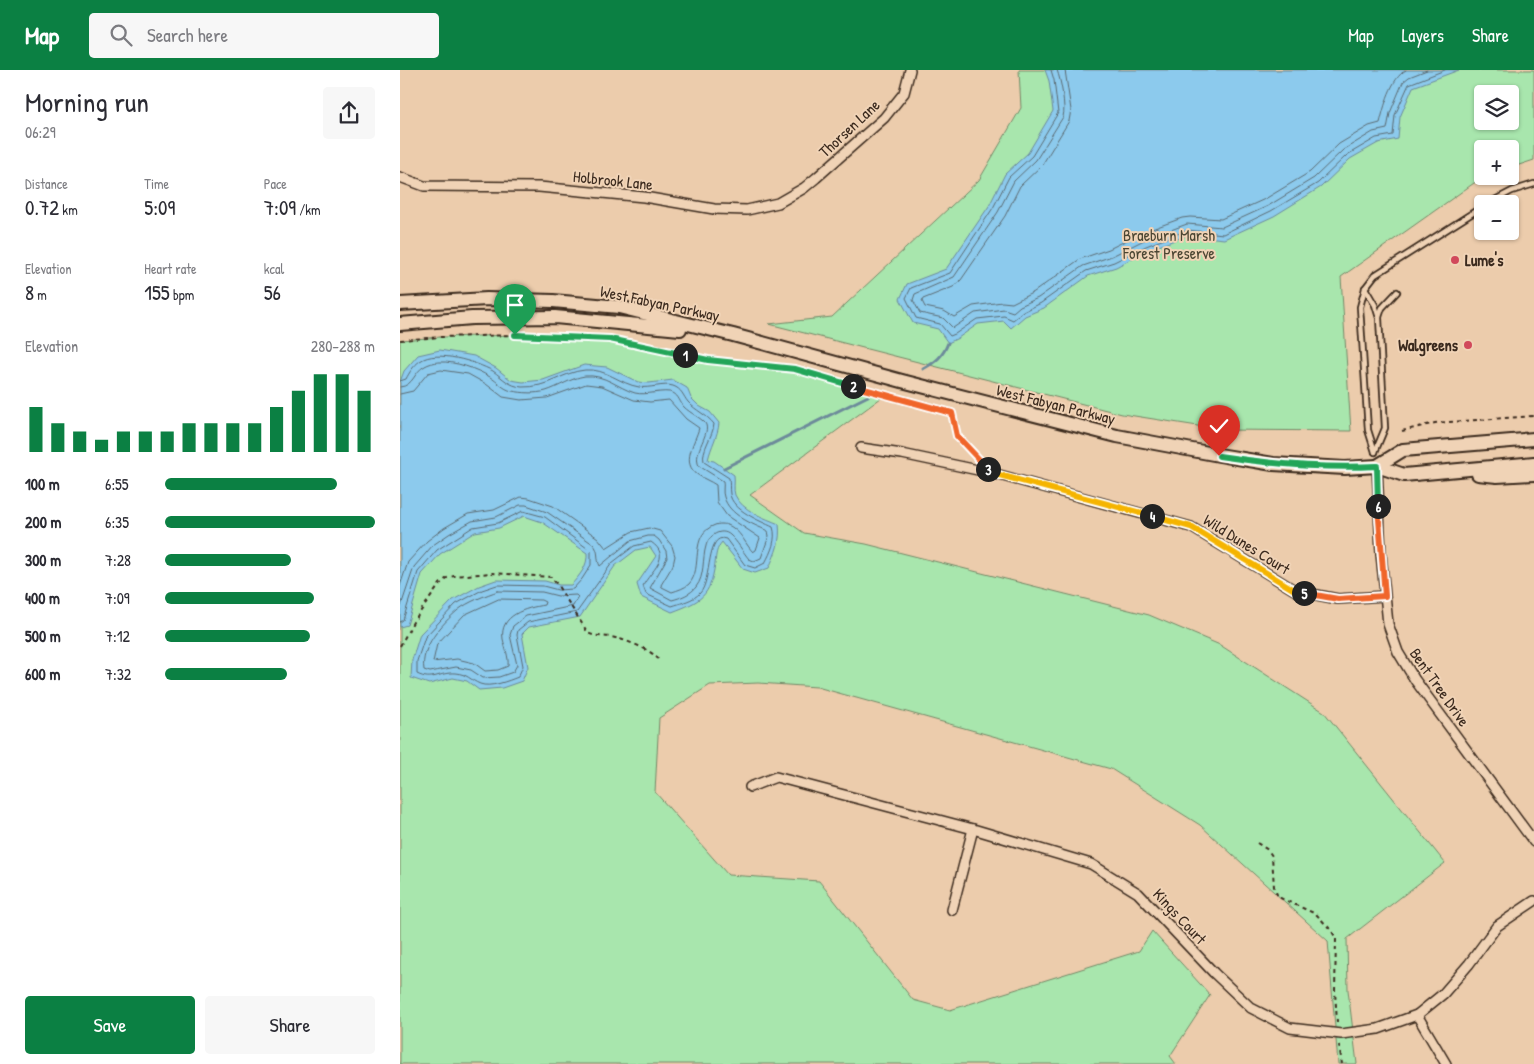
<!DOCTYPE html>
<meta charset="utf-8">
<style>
:root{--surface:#fff;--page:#f7f7f7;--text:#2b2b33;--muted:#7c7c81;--accent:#0b8043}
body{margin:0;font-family:"Patrick Hand",sans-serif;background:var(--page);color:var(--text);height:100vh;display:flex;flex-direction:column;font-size:19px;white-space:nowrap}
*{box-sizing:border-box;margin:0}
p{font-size:16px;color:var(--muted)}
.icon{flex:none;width:28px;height:28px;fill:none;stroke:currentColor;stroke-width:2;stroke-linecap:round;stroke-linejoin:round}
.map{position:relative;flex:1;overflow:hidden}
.panel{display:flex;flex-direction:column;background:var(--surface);width:400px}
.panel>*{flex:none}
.buttons{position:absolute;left:1074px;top:15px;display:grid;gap:10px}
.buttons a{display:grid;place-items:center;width:45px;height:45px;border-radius:5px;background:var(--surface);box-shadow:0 1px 4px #0004;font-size:25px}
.pin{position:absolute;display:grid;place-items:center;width:42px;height:42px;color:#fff;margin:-51px -21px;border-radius:50% 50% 50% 0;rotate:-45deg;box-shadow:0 0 5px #0007}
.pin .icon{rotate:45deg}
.km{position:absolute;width:25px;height:25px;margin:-12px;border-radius:50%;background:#222;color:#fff;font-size:14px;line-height:25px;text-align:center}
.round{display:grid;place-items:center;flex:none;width:52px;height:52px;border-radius:5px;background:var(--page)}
.overview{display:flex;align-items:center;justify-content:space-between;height:85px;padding:0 25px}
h1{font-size:28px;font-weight:600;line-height:38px}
.figures{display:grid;grid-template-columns:repeat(3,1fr);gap:8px;height:85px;padding:5px 25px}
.figures div{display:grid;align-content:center}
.figures b{font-size:21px;font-weight:600}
.figures small{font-size:14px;font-weight:400}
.figures p{font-size:14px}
.chart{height:140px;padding:10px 25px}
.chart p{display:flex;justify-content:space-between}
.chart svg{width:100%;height:90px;margin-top:5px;stroke:var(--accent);stroke-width:6}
.cta{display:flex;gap:10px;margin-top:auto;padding:10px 25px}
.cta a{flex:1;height:58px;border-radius:5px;background:var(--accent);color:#fff;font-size:20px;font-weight:600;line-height:58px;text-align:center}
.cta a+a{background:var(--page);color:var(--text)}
ul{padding:0 25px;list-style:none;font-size:16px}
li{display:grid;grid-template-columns:80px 60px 1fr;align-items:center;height:38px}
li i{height:12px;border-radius:6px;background:var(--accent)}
header{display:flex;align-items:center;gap:30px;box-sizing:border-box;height:70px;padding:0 25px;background:var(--accent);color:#fff}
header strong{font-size:24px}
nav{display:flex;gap:28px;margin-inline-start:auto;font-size:18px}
.search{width:350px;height:45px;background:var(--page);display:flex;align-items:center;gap:12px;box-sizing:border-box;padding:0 18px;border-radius:5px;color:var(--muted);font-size:19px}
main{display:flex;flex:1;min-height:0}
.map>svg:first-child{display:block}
</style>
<header>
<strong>Map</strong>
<div class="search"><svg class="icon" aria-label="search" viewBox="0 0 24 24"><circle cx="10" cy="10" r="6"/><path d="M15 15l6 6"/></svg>Search here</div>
<nav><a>Map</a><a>Layers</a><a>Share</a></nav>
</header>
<main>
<section class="panel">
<div class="overview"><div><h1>Morning run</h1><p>06:29</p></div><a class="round"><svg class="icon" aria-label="share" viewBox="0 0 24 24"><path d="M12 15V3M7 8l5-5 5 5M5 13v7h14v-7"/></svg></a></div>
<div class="figures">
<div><p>Distance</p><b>0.72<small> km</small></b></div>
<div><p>Time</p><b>5:09</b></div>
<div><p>Pace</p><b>7:09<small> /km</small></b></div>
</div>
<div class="figures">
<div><p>Elevation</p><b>8<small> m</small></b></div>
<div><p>Heart rate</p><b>155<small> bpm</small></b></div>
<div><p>kcal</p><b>56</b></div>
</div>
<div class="chart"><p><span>Elevation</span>280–288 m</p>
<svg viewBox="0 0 160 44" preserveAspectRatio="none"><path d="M5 44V22M15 44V30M25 44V34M35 44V38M45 44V34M55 44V34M65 44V34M75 44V30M85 44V30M95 44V30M105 44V30M115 44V22M125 44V14M135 44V6M145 44V6M155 44V14"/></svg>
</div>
<ul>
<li><b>100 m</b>6:55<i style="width:82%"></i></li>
<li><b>200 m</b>6:35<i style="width:100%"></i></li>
<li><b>300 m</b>7:28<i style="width:60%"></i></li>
<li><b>400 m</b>7:09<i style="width:71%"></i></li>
<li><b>500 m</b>7:12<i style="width:69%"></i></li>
<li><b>600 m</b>7:32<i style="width:58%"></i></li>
</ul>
<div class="cta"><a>Save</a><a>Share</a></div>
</section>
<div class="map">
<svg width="1134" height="994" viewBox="0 0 1134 994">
<rect width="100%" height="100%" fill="#ecccac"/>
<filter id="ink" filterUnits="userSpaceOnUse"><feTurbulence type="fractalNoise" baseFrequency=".02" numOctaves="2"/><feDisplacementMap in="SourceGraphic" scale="10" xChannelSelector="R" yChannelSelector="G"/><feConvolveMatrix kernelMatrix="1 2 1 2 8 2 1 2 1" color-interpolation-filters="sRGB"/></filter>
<g filter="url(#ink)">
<g fill="#a8e6ad" stroke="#728866" fill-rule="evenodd">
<path d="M619 0H1134V90L1110 98V79H1082V106H1084L941 207 951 361 823 360 722 344 369 254 432 247 579 110 621 38ZM1082 24H1110V51H1082Z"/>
<polygon points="115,265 209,269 308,290 395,299 485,325 350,425 404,463 466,474 749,545 820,575 924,642 1045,793 947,869 948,920 957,994 938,994 928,871 800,755 711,699 417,617 358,613 310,615 259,648 255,722 328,805 419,811 513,930 550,940 739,881 752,861 810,925 770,986 776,994 0,994 0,270 41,267"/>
</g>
<g fill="#8ccaed" stroke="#6c8a9a">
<polygon points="645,0 1059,0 1013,17 1000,47 998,69 978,73 950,89 921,117 874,146 824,169 788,165 748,180 716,197 688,206 644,238 625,246 611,258 604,251 578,254 558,268 548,273 538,259 513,253 500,229 507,214 546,199 589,136 605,104 628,83 653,41 649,11"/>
<path d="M40 280 74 286 96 298 111 310 123 312 143 310 184 295 207 297 238 312 249 313 273 310 287 318 291 328 299 336 310 342 319 353C318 366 311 376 308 390L314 391 334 405C335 411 333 420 335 425 342 441 365 448 379 454 381 471 376 482 369 498L355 503 343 499 322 472C316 479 316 485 315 494 310 527 301 531 272 542L241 527 237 514 256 486 250 477 236 480 215 496 180 547 129 557 122 564 128 597 122 611 102 618 79 620 67 611 53 608 29 614 11 608 12 590 20 564 53 530 79 516 96 510 145 511 159 515H171C180 505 188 496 187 483L142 452 124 446 99 458 75 462 40 484 22 504 7 555 0 557V312L4 301 18 285Z"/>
</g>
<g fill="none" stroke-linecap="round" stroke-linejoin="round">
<g stroke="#5b6a71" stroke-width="1">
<polyline points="651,0 654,10 658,43 632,86 609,107 593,138 550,203 511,218 506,228 516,248 540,254 550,266 555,264 577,249 604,246 613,250 623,242 641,233 686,201 714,192 746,176 788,160 823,164 871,141 918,113 947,85 976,68 993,65 995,45 1009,14 1045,0"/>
<path d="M657 0C661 11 666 36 663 47L636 90 614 111 598 142 554 207 515 224 513 230 520 243 543 248 553 258 575 243 604 239 613 242 620 236 638 228 683 196 712 186 744 170 787 154 822 157 868 136 914 108 943 80 973 62 987 59 990 43 1003 12 1009 7 1027 0"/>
<path d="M665 0 671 40 669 51 642 95 620 116 605 146 561 210 553 217 523 229 522 231 525 237 544 241 554 247 573 236 602 232 612 233 634 222 680 189 709 179 741 163 782 148 790 147 821 149 865 129 910 102 939 74 969 56 980 53C984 37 991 8 1006 0"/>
<path d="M0 311 6 309C9 303 14 295 20 291 37 279 76 292 93 301 103 308 109 316 122 317 149 318 162 302 185 300 206 298 220 314 239 317 249 319 264 313 273 316 282 319 283 326 288 332 296 341 306 344 314 354 313 367 301 379 304 392L329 408C330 413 329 418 330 424 332 440 360 451 373 457 377 469 371 482 365 493L355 498 345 495 326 469C306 462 312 511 300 523 294 530 281 533 272 536L246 524 243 516C250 501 273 487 251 472L234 476 212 493 177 542 128 552 118 560 117 565 123 596 118 607C108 611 90 618 80 614 70 610 68 604 55 603 39 602 33 612 17 604V591L25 567 56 534 82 520 97 515 143 516 158 520 173 519 182 509 191 495V481L145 447 123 441 98 453 73 457 37 480 18 502 3 550 0 552"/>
<path d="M0 317C14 316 14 301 25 296 28 294 35 292 39 292 55 291 77 299 90 307 98 312 103 319 112 321 123 323 135 324 146 321 159 317 171 308 185 306 205 304 218 318 235 323 246 326 264 319 273 323 279 326 280 333 284 337 290 343 301 348 305 353 312 363 292 381 299 396L323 411C324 416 322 422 324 427 329 445 352 454 368 461L369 466 361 488 354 491 349 489C343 482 337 471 330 465 321 457 308 466 306 476 302 489 305 506 296 517 291 524 280 528 272 530L250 518 267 488 266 481 259 470 254 466H248L230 471 200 496C196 489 200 481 193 474L147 442 126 435H120L96 447 72 451 49 464 33 475 14 497 0 539"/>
<path d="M0 324 13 321 28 303 41 300 68 304 86 314 103 327 121 330 147 328 186 314 202 316 234 330 250 332 269 330 286 349 299 358C295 373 280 393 298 405 304 409 310 411 316 415L317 432 327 446 360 468 356 480 353 482C346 475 342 464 333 458 328 454 321 453 315 455 288 465 304 498 289 514 285 518 278 520 272 522L262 517 261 515 273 495 275 486 272 476 260 461 249 458 231 462 206 478 198 468 153 436 129 428 121 427 94 440 68 444 44 458 27 471 8 492 0 516"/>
<path d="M98 521 142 522 158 526 176 525 178 527 173 536 126 546 113 556 110 565 117 595 113 602 99 607 83 608 71 600 56 597 30 602 24 600C20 577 42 554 58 540 68 532 86 525 98 521Z"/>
<path d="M99 529 141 530 145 532 144 535C126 538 99 545 103 569 105 578 109 587 108 596L98 600 85 601 74 593 57 589 33 592 37 574 64 545Z"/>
</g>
<g stroke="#6c8a9a" stroke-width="3">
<path d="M523 299C536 292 543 286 548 273"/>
<polyline points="324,398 468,326"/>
</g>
<defs>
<g id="service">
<polyline points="1087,134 1112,121 1134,114"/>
<polyline points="965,218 975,235 979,248 985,358 975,382"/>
<polyline points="979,247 982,238 997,222"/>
<polyline points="975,382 968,360 960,237 965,218 975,205 1082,137"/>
</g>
<g id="minor">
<polyline points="0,107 24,116 139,117 244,127 314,139 347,140 378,133 404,118 416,108 484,48 504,23 510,0"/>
<polyline points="461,378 502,384 592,403 791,457 896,521 938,529 985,526"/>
<polyline points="977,396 981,484 988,554 998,582 1015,610 1134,772"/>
<polyline points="350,717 376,707 573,759 691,794 738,823 814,903 851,938 890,958 941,964 978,959 1017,945 1043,924 1069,894 1097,856 1134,831"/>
<polyline points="552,840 573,759"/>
<polyline points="1017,945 1046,994"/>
</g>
<g id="secondary">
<polyline points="0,234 87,229 153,231 219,237 333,265 502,311 717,366 819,385 873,394 945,398 977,396 1004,405 1134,393"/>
<polyline points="0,254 72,248 155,247 280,259"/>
<polyline points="977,396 1003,380 1134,369"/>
<polyline points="1078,404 1097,406 1134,404"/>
</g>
</defs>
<use href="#service" stroke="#3b2a1e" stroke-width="8"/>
<use href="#minor" stroke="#3b2a1e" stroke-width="12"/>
<use href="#secondary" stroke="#3b2a1e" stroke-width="16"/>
<g stroke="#3b2a1e" stroke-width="2" stroke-dasharray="4 4" stroke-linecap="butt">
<polyline points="0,270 41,267 115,265 209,269 308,290 395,299 552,343 557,366 578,389"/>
<polyline points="1002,361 1035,353 1134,346"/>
<path d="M0 576 13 552 40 514 47 508 54 506 92 503 151 507 156 513 188 563C196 567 202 566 211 567 223 569 251 579 258 589"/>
<polyline points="857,773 868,780 872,786 874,817 878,827 916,844 931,860 936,868 935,921 937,952"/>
<polyline points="939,975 942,994"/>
</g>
<use href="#service" stroke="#f0d3b6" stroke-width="4.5"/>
<use href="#minor" stroke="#f0d3b6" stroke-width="9"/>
<use href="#secondary" stroke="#f0d3b6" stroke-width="12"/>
</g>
</g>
<g fill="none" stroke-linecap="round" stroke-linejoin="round" filter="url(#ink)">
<defs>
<polyline id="split-1" points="115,265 210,269 285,285"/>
<polyline id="split-2" points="285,285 308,290 395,299 453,316"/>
<polyline id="split-3" points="453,316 552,343 557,366 588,399"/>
<polyline id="split-4" points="588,399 592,403 752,446"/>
<polyline id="split-5" points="752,446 791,457 896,521 904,523"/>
<polyline id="split-6" points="904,523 938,529 985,526 978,436"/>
<path id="split-7" d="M819 386C871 394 924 399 977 396L978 436"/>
</defs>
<use href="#split-1" stroke="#fff" stroke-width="10"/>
<use href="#split-2" stroke="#fff" stroke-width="10"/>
<use href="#split-3" stroke="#fff" stroke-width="10"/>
<use href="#split-4" stroke="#fff" stroke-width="10"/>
<use href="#split-5" stroke="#fff" stroke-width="10"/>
<use href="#split-6" stroke="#fff" stroke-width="10"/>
<use href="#split-7" stroke="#fff" stroke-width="10"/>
<use href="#split-1" stroke="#22a559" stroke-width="6"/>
<use href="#split-2" stroke="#22a559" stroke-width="6"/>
<use href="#split-3" stroke="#f0652b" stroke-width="6"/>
<use href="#split-4" stroke="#f5b400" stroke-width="6"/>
<use href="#split-5" stroke="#f5b400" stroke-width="6"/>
<use href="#split-6" stroke="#f0652b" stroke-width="6"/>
<use href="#split-7" stroke="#22a559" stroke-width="6"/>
</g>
<g fill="#d1495b" stroke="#f0d3b6" stroke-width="2">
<circle cx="1055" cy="190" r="5"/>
<circle cx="1068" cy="275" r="5"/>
</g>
<g text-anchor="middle" stroke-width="4" stroke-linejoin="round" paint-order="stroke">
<g font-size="16" fill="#3b2a1e" stroke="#f0d3b6">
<text transform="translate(449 58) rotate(-43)" y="6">Thorsen Lane</text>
<text transform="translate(213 110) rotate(6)" y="6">Holbrook Lane</text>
<text transform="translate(260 233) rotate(12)" y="6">West Fabyan Parkway</text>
<text transform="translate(656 334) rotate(14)" y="6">West Fabyan Parkway</text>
<text transform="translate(847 474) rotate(32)" y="6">Wild Dunes Court</text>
<text transform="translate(1040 617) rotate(55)" y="6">Bent Tree Drive</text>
<text transform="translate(780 846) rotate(47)" y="6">Kings Court</text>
</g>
<g font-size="16" fill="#4b4633" stroke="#f0d3b6">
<text x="769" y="171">Braeburn Marsh<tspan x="769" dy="18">Forest Preserve</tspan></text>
</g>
<g font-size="16" font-weight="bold" fill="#3b2a1e" stroke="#f0d3b6" text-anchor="start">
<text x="1065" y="196">Lume's</text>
<text x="1058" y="281" text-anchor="end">Walgreens</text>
</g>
</g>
</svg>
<div class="buttons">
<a><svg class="icon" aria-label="layers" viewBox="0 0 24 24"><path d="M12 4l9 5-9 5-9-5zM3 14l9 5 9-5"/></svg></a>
<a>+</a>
<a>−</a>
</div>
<div class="pin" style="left:115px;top:265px;background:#1e9e55"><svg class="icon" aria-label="arrive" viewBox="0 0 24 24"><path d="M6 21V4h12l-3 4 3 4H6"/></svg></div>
<div class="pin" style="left:819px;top:386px;background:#d93025"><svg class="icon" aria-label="check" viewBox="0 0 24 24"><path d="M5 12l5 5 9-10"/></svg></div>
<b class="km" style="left:285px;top:285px">1</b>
<b class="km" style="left:453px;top:316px">2</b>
<b class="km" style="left:588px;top:399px">3</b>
<b class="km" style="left:752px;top:446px">4</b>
<b class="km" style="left:904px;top:523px">5</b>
<b class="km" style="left:978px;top:436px">6</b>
</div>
</main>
